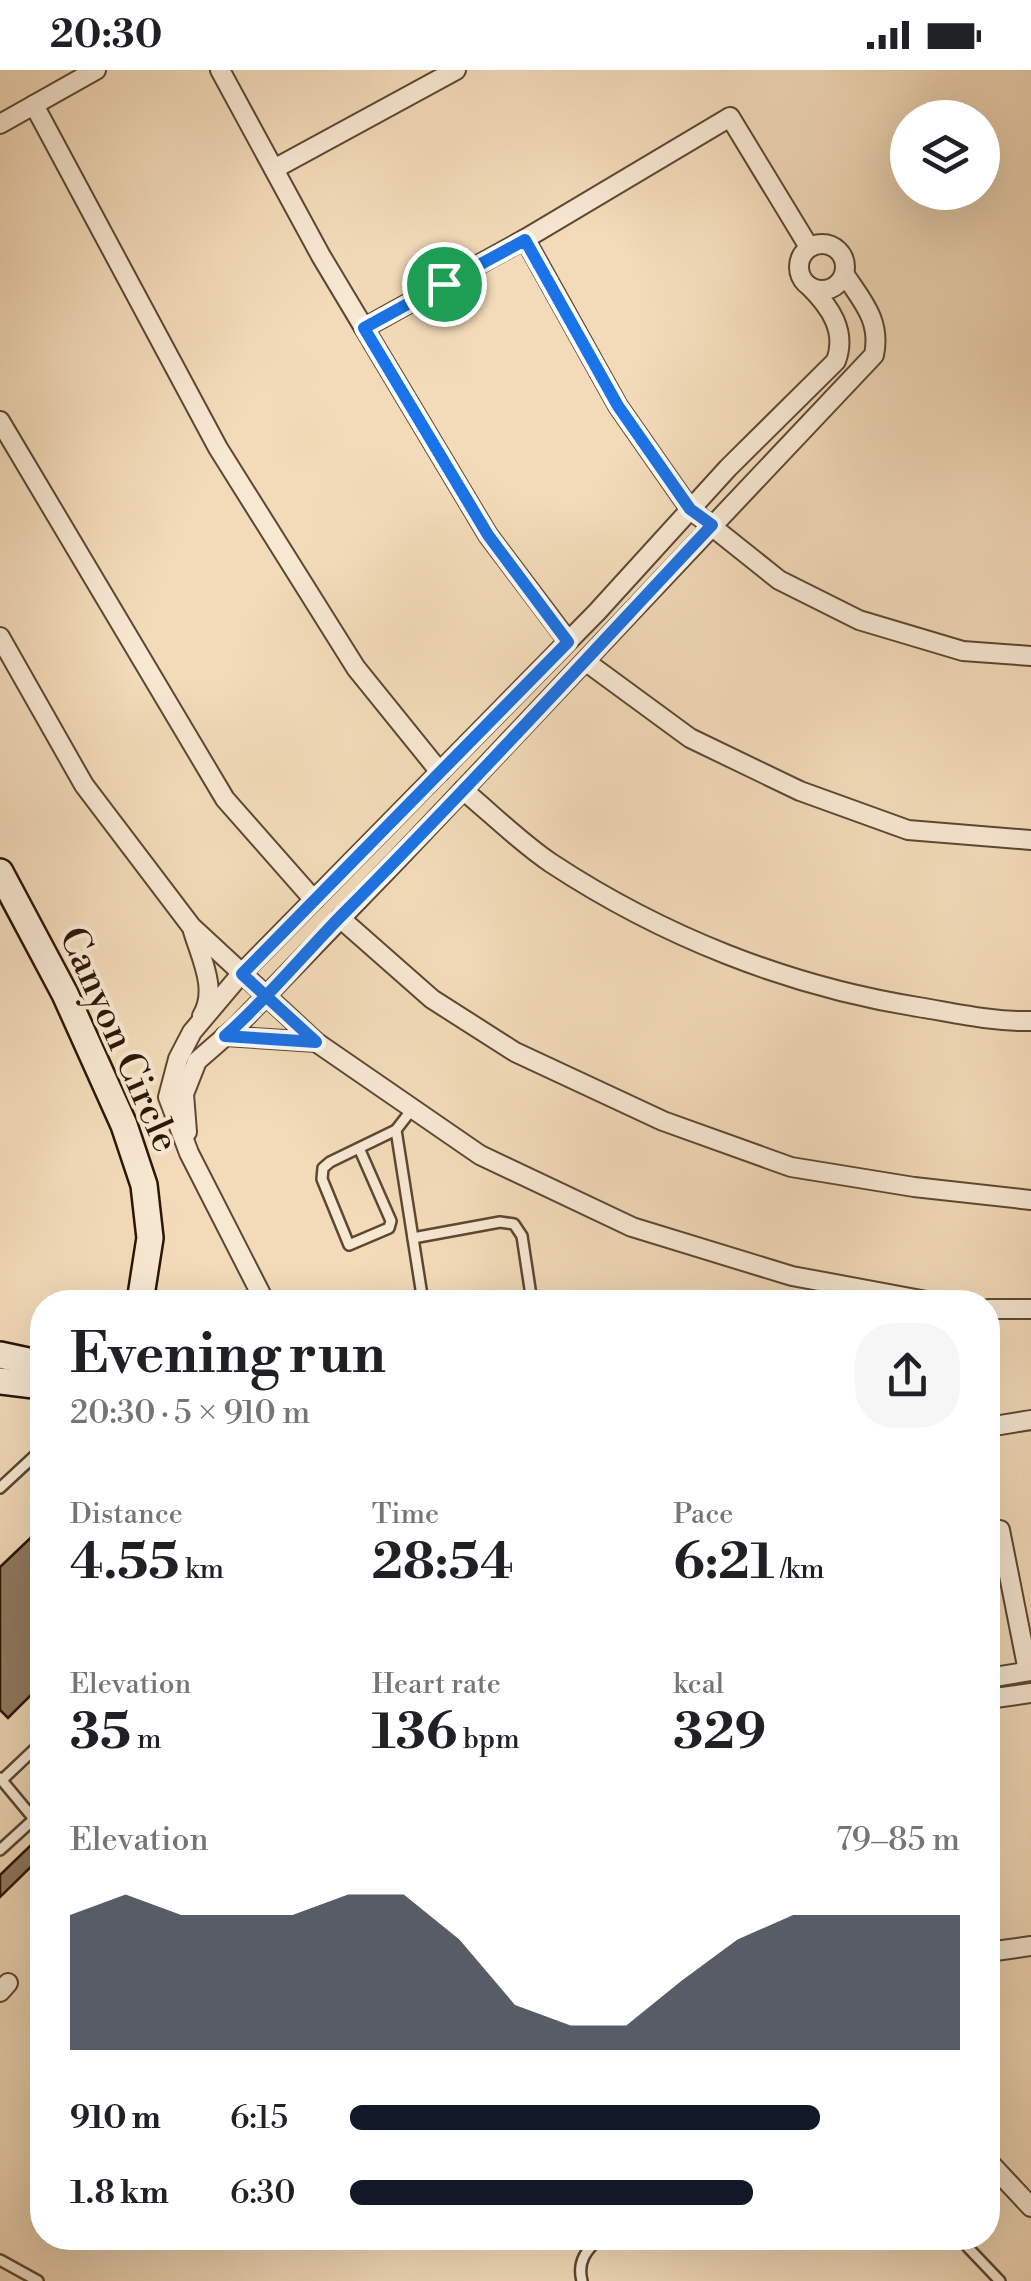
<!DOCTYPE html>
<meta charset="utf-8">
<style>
:root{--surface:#fff;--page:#f6f6f6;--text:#202124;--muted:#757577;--accent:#111827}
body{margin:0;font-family:"Libre Bodoni",serif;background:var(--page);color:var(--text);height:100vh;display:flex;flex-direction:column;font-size:38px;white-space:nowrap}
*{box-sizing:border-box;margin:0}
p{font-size:32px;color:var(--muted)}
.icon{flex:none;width:55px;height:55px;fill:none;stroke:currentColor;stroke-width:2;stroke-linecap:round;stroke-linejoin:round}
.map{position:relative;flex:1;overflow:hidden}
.details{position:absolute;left:30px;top:1220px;width:970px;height:960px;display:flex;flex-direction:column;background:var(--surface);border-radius:40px;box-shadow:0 10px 40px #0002}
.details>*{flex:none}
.controls{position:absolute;left:890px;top:30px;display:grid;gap:20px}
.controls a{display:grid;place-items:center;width:110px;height:110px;border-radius:50%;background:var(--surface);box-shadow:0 10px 40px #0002;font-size:50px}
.pin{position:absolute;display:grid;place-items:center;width:85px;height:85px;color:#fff;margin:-42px;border:5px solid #fff;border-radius:50%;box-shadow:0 2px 10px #0007}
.round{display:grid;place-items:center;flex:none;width:105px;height:105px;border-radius:40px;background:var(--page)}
.overview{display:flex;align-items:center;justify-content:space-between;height:170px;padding:0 40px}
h1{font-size:55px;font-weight:800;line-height:75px}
.stats{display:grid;grid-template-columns:repeat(3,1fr);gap:15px;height:170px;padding:10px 40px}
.stats div{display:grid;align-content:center}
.stats b{font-size:50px;font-weight:800}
.stats small{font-size:28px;font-weight:400}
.stats p{font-size:28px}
.chart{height:280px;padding:20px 40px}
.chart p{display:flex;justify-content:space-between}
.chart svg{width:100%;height:180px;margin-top:10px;fill:var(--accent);opacity:.7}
ul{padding:0 40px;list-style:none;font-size:32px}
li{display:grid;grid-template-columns:160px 120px 1fr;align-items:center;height:75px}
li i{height:25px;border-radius:12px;background:var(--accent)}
.status{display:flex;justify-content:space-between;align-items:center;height:70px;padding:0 50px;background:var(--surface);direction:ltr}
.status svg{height:28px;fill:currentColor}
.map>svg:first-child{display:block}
</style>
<div class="status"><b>20:30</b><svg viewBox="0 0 49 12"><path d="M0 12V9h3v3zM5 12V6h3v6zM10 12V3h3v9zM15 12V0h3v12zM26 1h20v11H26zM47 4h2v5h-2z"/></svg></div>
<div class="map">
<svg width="1031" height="2211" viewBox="0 0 1031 2211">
<rect width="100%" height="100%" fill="#f3dbb9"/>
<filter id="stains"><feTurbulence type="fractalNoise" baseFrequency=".002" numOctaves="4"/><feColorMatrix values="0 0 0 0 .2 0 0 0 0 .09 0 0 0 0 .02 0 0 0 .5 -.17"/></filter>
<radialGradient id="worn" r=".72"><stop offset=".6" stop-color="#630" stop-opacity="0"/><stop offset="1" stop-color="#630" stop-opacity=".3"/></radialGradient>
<g fill="#937c62" stroke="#2c1604" stroke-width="2.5">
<polygon points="42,1457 42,1614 8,1648 0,1640 0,1497"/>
<polygon points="30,1776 41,1787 0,1827 0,1805"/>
</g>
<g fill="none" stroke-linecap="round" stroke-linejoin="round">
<defs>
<g id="service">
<polyline points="413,1038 396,1060 423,1232"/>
<polyline points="359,1078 391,1151 389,1158 349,1175 322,1109 323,1098 330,1092 396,1060"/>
<polyline points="413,1168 500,1152 514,1154 522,1166 532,1232"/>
<polyline points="0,1418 42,1379"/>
<polyline points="0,1708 34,1749 0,1780"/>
<polyline points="2,1710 42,1672"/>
<polyline points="959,2168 1000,2211"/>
<polyline points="0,2190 38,2211"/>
<path d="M582 2211C577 2192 586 2180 600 2168"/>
</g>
<g id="minor">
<polyline points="220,0 321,186 488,465 568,571"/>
<polyline points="34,35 218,378 356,598 440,702"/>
<polyline points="0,54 96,0"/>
<polyline points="274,99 456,0"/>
<polyline points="525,169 618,336 690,439 779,510 859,550 963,581 1031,586"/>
<circle cx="822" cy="197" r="23"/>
<polyline points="364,258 525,169 730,47 809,177"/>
<polyline points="0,351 225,729 314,830"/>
<polyline points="0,567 84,715 191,856 316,972 480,1085 632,1157 792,1206 932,1232"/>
<polyline points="585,591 690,668 800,721 908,760 1031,770"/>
<path d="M463 720C492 744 520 772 551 793 662 866 787 916 918 937 955 943 993 952 1031 951"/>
<polyline points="340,848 432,929 515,982 663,1051 791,1097 914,1117 1031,1130"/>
<path d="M193 861C201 888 218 920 202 946"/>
<polyline points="225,966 316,972"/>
<path d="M187 1062 184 1024 197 991 236 957 397 790 874 285C881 251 863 232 845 205"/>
<path d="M265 1232 189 1083 168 1027 178 989 192 962 241 904 597 542 728 398 836 291C847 261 830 237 810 217"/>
<polyline points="988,1239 1031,1239"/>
<polyline points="988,1357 1031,1350"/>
<polyline points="1000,1460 1028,1601"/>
<polyline points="988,1608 1031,1601"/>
<polyline points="988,1629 1031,1623"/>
<polyline points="988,1882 1031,1876"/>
<polyline points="0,1922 8,1913"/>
<polyline points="988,2091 1031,2137"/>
</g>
<g id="secondary">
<polyline points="0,802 65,924 124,1055 144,1115 150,1168 140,1232"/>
<polyline points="0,1285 42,1294"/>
<polyline points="0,1311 42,1316"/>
</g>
</defs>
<use href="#service" stroke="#5e4731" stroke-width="14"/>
<use href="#minor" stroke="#5e4731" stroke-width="22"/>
<use href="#secondary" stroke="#2c1604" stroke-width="30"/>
<use href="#service" stroke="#f7e8d2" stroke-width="9"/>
<use href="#minor" stroke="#f7e8d2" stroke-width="18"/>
<use href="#secondary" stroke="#f7e8d2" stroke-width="25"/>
</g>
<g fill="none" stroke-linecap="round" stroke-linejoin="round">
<defs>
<path id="route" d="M444 214 364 258 488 465 568 572 242 904 316 972 225 966C266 930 302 886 341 846 467 719 589 586 712 455L690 439 618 336 525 170 444 214"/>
</defs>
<use href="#route" stroke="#fff" stroke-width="20"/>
<use href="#route" stroke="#1a73e8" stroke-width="12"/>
</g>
<g text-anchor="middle" stroke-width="8" stroke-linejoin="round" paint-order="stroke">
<g font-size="38" fill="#2c1604" stroke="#f7e8d2">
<text transform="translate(120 969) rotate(66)" y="13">Canyon Circle</text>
</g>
</g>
<rect width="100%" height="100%" filter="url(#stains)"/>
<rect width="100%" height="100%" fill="url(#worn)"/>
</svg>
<div class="controls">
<a><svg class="icon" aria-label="layers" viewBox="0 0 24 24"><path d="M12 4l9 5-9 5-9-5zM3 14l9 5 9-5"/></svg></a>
</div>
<div class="pin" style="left:444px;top:214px;background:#1e9e55"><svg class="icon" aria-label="arrive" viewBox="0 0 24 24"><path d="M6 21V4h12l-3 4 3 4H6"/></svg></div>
<section class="details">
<div class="overview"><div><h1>Evening run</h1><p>20:30 · 5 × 910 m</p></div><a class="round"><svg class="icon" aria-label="share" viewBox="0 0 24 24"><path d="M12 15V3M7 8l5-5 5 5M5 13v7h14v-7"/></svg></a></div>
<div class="stats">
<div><p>Distance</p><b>4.55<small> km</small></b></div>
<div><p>Time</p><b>28:54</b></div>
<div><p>Pace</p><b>6:21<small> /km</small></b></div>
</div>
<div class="stats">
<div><p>Elevation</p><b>35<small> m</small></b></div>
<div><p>Heart rate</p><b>136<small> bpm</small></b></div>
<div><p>kcal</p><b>329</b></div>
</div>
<div class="chart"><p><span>Elevation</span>79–85 m</p>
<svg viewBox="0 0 160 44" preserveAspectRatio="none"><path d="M0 44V11L10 6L20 11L30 11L40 11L50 6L60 6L70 17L80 33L90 38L100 38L110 27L120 17L130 11L140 11L150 11L160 11V44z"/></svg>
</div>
<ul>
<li><b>910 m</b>6:15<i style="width:77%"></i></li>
<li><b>1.8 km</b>6:30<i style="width:66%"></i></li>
</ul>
</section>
</div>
